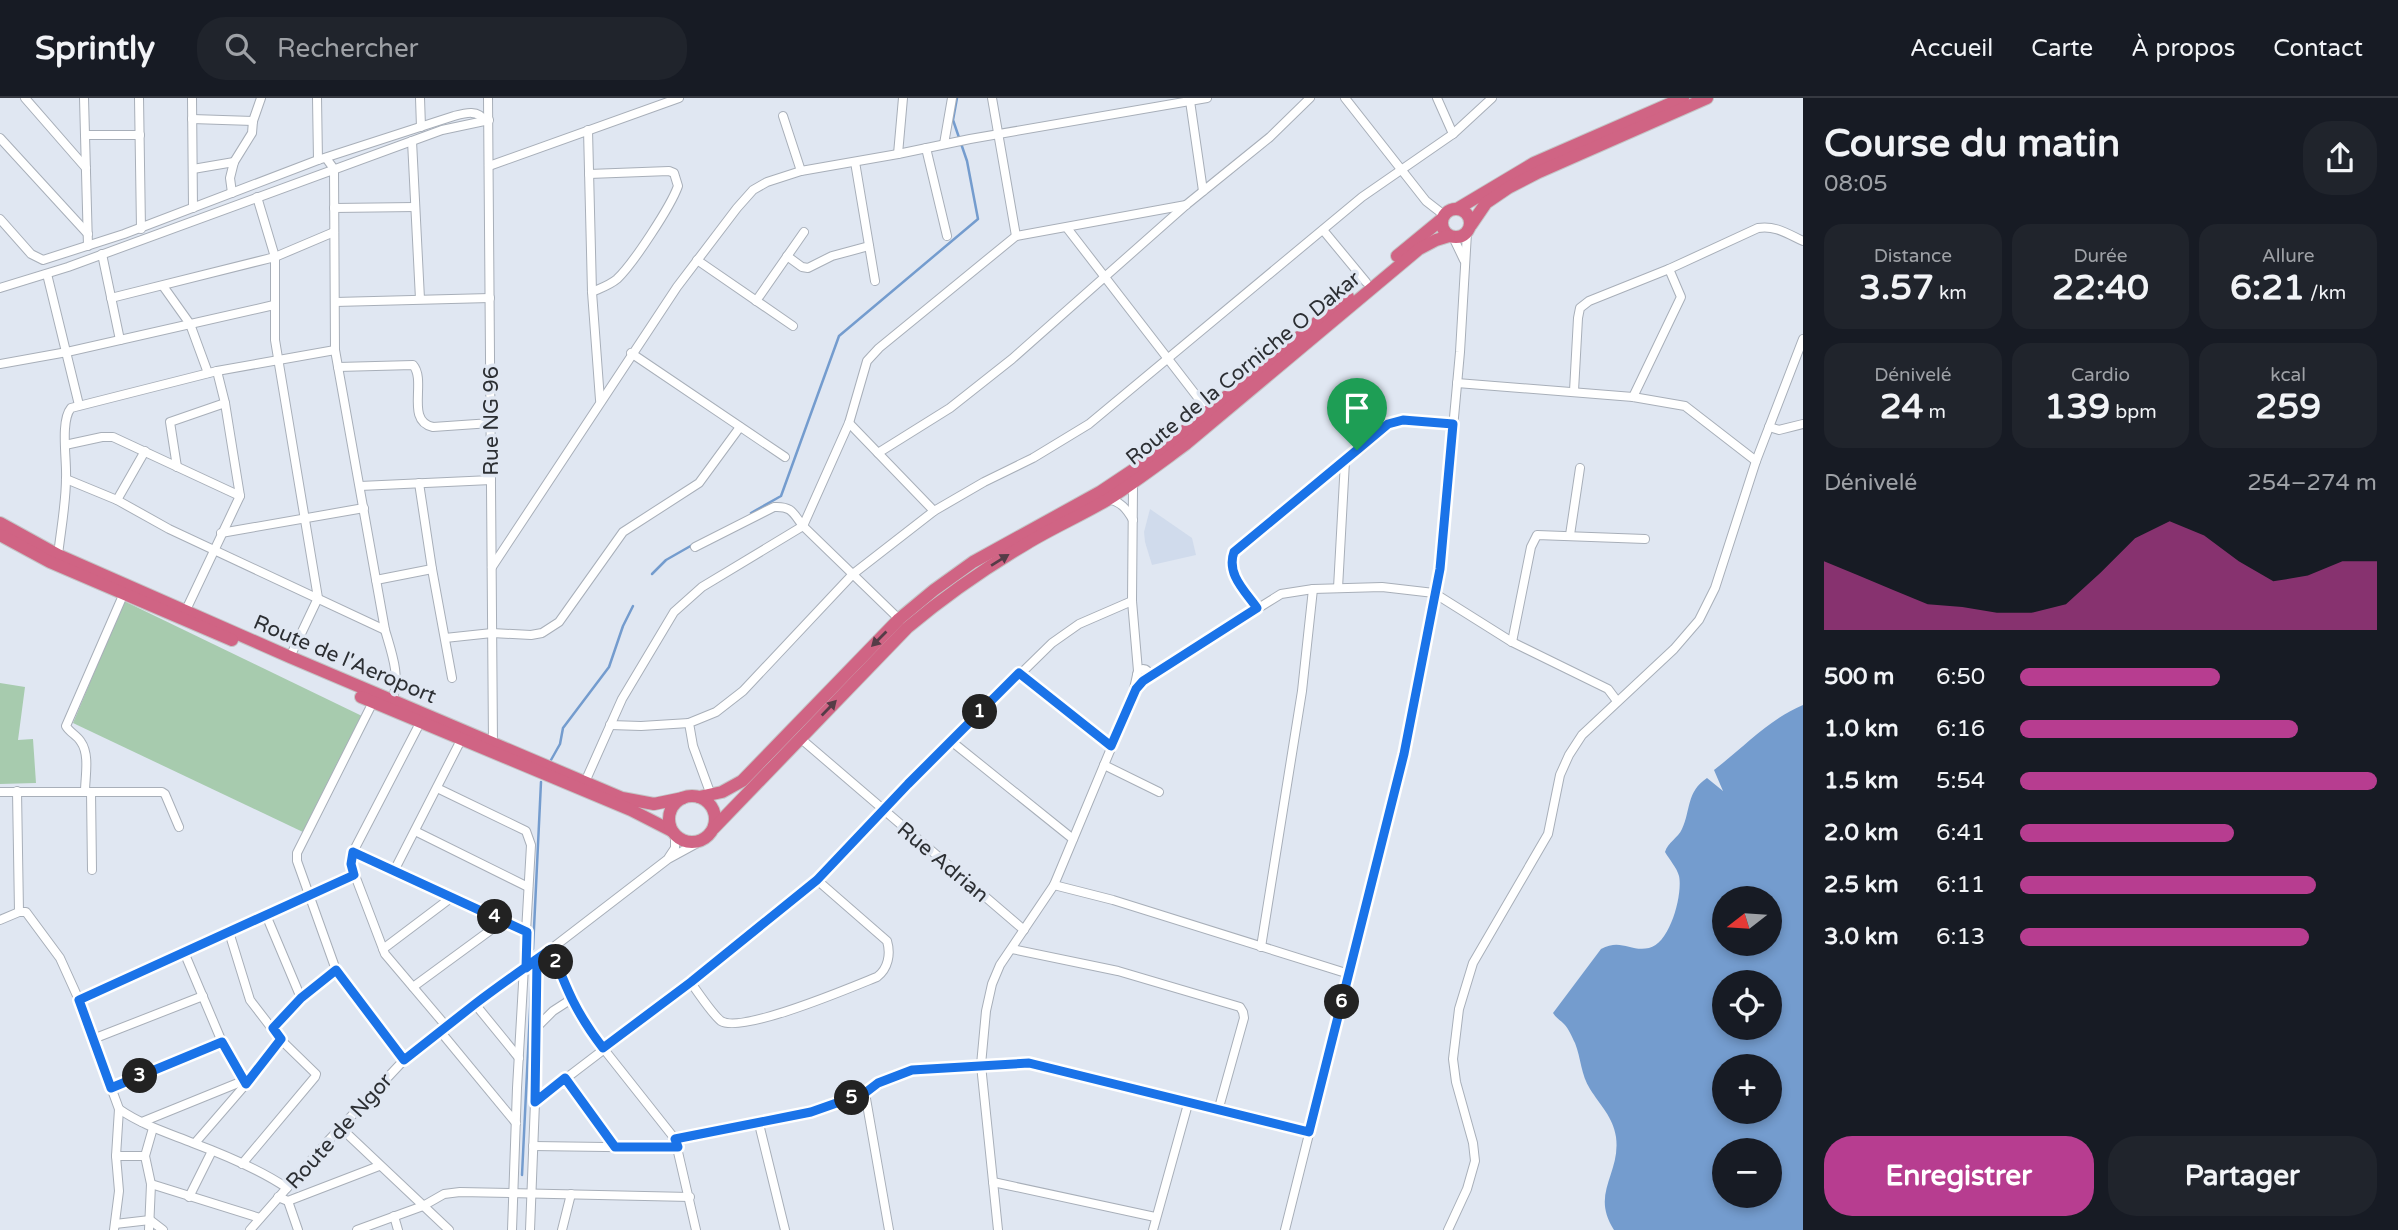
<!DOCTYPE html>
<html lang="fr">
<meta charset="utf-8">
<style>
:root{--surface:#171b24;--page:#20242c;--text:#f1f3f6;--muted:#9ea1a6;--line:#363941;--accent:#b73d90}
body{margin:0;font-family:"Varela Round",sans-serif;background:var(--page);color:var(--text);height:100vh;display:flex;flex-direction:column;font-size:26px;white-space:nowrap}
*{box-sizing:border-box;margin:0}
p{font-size:23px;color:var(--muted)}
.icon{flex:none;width:38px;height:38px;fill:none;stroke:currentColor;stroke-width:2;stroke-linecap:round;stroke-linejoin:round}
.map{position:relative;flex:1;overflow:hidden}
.sheet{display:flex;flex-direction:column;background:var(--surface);width:595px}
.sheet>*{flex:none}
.needle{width:46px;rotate:253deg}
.tools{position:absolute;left:1712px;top:788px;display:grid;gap:14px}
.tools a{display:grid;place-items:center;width:70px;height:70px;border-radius:50%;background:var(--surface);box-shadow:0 4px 10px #0003;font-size:35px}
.pin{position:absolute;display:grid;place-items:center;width:60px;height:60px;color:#fff;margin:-72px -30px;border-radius:50% 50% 50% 0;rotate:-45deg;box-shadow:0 0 7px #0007}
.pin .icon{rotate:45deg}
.km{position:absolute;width:35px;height:35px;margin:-18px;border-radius:50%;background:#222;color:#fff;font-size:19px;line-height:35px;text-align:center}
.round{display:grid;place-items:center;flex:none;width:74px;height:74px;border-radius:28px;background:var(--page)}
.summary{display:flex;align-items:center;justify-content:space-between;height:119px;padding:0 21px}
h1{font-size:38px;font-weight:700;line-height:52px}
.stats{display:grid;grid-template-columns:repeat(3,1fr);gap:10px;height:119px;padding:7px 21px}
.stats div{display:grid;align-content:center;border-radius:18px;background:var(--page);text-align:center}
.stats b{font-size:35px;font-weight:700}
.stats small{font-size:19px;font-weight:400}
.stats p{font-size:19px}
.chart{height:196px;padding:14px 21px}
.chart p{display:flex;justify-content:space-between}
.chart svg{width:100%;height:126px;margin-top:7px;fill:var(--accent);opacity:.7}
.cta{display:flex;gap:14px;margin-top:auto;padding:14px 21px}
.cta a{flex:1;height:80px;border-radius:28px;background:var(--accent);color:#fff;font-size:28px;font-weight:700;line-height:80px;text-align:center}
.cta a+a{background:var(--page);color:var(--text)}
ul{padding:0 21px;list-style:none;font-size:23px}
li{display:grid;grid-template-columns:112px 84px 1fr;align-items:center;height:52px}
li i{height:18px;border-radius:9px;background:var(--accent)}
header{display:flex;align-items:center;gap:42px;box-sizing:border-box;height:98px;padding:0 35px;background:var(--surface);border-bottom:2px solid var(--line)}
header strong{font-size:33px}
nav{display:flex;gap:38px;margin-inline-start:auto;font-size:24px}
.search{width:490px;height:63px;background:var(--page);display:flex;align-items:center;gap:18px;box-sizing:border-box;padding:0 24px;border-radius:28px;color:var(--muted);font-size:26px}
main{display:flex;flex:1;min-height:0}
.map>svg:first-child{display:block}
</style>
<header>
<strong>Sprintly</strong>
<div class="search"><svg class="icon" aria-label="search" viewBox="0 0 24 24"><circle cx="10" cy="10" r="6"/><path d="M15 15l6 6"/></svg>Rechercher</div>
<nav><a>Accueil</a><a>Carte</a><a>À propos</a><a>Contact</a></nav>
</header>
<main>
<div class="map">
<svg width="1803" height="1132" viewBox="0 0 1803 1132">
<rect width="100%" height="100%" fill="#e0e7f2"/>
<polygon fill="#d0dbec" points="1150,411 1192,440 1196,457 1152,467 1145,444 1144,434"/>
<g fill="#a7cbae">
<polygon points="124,503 362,618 305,735 73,625"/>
<polygon points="0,585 25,589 18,642 33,641 36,685 0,686"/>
</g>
<path fill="#749cce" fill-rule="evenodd" d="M1803 607V1132H1614C1590 1095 1621 1076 1616 1039 1613 1019 1600 1007 1590 991 1581 977 1581 960 1575 945 1572 939 1569 931 1564 926 1560 922 1556 920 1553 915L1601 851C1621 840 1630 854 1649 850 1670 846 1683 796 1679 778 1677 770 1669 761 1665 754 1668 744 1678 740 1682 731 1691 712 1686 694 1707 680L1723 693 1714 672C1743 650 1769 621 1803 607ZM1724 800H1769V845H1724ZM1724 884H1769V929H1724ZM1724 968H1769V1013H1724ZM1724 1052H1769V1097H1724Z"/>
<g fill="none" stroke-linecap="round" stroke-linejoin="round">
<g stroke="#749cce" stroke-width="2.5">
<polyline points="751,415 781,398 839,238 978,121 967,63 953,22 957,0"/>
<polyline points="652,476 666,462 694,446"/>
<polyline points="551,662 560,646 563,630 609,569 623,528 633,508"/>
<polyline points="533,851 541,684"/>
<polyline points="522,1077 532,872"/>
</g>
<defs>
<g id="minor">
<polyline points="25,0 86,70"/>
<polyline points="84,0 88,148"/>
<polyline points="139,0 141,131"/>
<polyline points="192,0 193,110"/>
<polyline points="317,0 318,62"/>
<polyline points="420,0 421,29"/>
<polyline points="488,0 493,646"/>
<polyline points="992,0 1016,138"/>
<polyline points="1345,0 1426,103 1444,117"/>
<polyline points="1437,0 1453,36"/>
<polyline points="1190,3 1203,93"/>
<polyline points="783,18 801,73"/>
<polyline points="192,21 253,23"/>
<polyline points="588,32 592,194 600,302"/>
<polyline points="85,37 140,37"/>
<polyline points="0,40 88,136"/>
<polyline points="412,43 420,201"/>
<polyline points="944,46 952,0"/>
<polyline points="926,50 947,138"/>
<polyline points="898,56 903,0"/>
<path d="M326 60 334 71 335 252 385 532C392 556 401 579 392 603"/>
<polyline points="855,64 875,183"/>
<polyline points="489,68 679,0"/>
<polyline points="193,71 234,64"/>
<path d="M589 76 669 73 674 75 678 88C671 108 633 166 617 181 610 187 601 190 592 194"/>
<polyline points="232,95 230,80 234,64 252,35 253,23 261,0"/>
<polyline points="257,99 275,159 275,242 318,500 290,559"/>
<polyline points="334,110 415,109"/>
<path d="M0 121 31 156 43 162 124 136 318 62 454 18C465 15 478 11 485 23"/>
<polyline points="1067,130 1209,314"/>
<polyline points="1323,132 1366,184"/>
<polyline points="1453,139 1464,162"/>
<polyline points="102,156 120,242"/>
<polyline points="787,158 802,169 808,170 832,158 869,148"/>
<polyline points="697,162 793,228"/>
<polyline points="47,176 79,307"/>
<polyline points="163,188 190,226 208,275"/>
<polyline points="0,190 68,169 442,32 489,22"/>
<polyline points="111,200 275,159 334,134"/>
<polyline points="756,203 804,134"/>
<polyline points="335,204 490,200"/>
<polyline points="631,255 785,359"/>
<polyline points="0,266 67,254 274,207"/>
<path d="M338 269 413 267C427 283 405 323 433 329L491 325"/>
<polyline points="1457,285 1633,299 1685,308 1756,363"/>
<path d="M1574 293 1578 220 1580 210 1589 203 1669 171 1758 130C1775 127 1788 136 1803 143"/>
<polyline points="1633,299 1681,199 1669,171"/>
<polyline points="849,325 934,413"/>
<polyline points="1769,329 1779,332 1803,326"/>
<polyline points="65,347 102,339 113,339 240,398"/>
<polyline points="878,355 950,310 1012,261 1186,107 1270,39 1310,0"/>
<polyline points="177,369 170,324 225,305"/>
<polyline points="66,381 117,402 169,431 385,532"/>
<polyline points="1135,382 1133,389 1132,503 1138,573"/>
<polyline points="419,385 432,471 452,580"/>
<polyline points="360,388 491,382"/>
<path d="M1108 401C1121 404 1126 410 1133 422"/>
<polyline points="117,402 145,353"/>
<polyline points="221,435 364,410"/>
<polyline points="1570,437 1580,370"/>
<path d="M695 449 774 409C792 408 793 415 803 428L899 521"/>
<path d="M58 457C61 431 66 405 66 380 67 362 60 323 71 310L217 273 335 252"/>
<polyline points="492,469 677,189 737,110 753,92 767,84 801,73 898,56 970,41 1207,0"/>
<polyline points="376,482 432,471"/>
<polyline points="1338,490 1345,363"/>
<path d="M1257 510C1245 493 1226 475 1234 454L1388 326 1403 322 1453 326"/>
<polyline points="186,512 240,398 225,305 217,273"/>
<polyline points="445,540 492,535 531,537 542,535 559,524 623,434 699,385 740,329"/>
<polyline points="1512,544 1531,449 1537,437 1645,441"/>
<circle cx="1143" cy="577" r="6"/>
<polyline points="1019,575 1111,648"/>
<polyline points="1149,578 1281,496 1313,491 1382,489 1434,495 1512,544 1608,591 1617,603"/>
<polyline points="373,604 297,755 297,763 336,872 404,962"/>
<polyline points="420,625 353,754 351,767 385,856 446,928"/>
<polyline points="610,627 641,628 689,625"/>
<polyline points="800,640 1024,832"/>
<polyline points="951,643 1073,741"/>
<polyline points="1104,667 1159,694"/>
<polyline points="585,684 622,601 674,514 702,489 803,428 849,325 867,263 879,250 1016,138 1186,107"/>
<polyline points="437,690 526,733 531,747 517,990 512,1132"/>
<polyline points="17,693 19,814"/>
<polyline points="0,694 162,694 165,696 179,729"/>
<path d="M85 694C85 679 90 657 81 644 77 637 70 635 66 628L124 495"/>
<polyline points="91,694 92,772"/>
<polyline points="711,697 693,648 689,625 716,614 743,593 853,476 934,413 984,384 1033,360 1089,326 1362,99 1453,36 1492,0"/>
<polyline points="415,733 528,789"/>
<polyline points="353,754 527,834"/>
<polyline points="669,759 675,750 675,736"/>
<polyline points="394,773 461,642"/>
<polyline points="1054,787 1113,802 1349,876"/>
<polyline points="266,817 301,900"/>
<path d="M0 822 19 814H26L60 860 79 902 119 1011C142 1027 168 1035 193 1045 225 1057 259 1071 287 1090"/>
<polyline points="229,834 250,902 280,941 316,976 315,979 242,1066"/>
<polyline points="1261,849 1302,593 1313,491"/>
<polyline points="383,851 452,799"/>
<polyline points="551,851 570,902 584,926 675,1041 696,1132"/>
<polyline points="1012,851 1118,873 1240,909 1243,914 1244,920 1218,1013"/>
<polyline points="184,854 222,944 246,986"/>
<path d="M691 885C698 894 712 916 721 923 742 936 852 889 877 879 888 871 891 856 887 843L817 782"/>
<polyline points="413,889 503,823"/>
<polyline points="79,902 353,777"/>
<polyline points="475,906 519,960"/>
<polyline points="273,930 301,900 336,872"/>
<polyline points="536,930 553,913 570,902"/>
<polyline points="440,933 516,1025"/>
<polyline points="93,941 203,898"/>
<polyline points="565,980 615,1049"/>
<polyline points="111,990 222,944"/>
<polyline points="865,995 889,1132"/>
<polyline points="535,1004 691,885 817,782 908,686 1052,545 1079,526 1132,503"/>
<polyline points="142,1024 243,983"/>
<polyline points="759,1026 785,1132"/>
<polyline points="341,1030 449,1132"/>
<polyline points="675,1041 811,1014 865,995 879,985 912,972 1029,965 1309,1034"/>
<polyline points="195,1045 246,986 280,941"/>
<polyline points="533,1048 678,1050"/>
<polyline points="116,1058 145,1058"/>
<polyline points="993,1084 1155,1119"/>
<polyline points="151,1086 260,1120"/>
<polyline points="189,1099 212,1053"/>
<polyline points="278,1099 288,1103 379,1068"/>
<polyline points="288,1103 298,1132"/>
<polyline points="394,1118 398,1132"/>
<polyline points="115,1126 150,1122 163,1132"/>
<polyline points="114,1132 119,1093 116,1058 119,1011"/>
<polyline points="149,1132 151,1086 145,1058 153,1030"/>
<polyline points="250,1132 328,1043 404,962 446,928 551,851 668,761 701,743"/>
<polyline points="357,1132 423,1108 444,1096 460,1094 690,1099"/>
<polyline points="530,1132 535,1004 537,861"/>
<polyline points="562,1132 571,1096"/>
<polyline points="998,1132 981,967 986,913 992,886 1000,867 1054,787 1132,600 1137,577"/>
<polyline points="1153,1132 1188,1006"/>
<polyline points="1285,1132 1404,656 1440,472 1460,254 1467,135"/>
<polyline points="1448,1132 1467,1091 1475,1063 1473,1045 1456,984 1453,961 1459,911 1473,865 1548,736 1560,677 1569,657 1582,637 1674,551 1699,522 1715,490 1756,363 1803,241"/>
</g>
<g id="highway">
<circle cx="1456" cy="125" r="14"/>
<polyline points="1457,111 1534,65 1683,0"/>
<polyline points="1471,127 1486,105 1508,90 1539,74 1707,0"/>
<polyline points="1397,158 1442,121"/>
<polyline points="0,425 58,457 290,559 622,700 654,706 683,700"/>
<polyline points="0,437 50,464 232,542"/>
<polyline points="361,599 631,712 672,733"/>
<circle cx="692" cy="721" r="23"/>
<polyline points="699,699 722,694 742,683 899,521 934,492 973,464 1100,394 1154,358 1348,199"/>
<path d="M714 730 907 530C945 498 984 471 1026 446 1052 430 1080 418 1107 402 1134 385 1160 365 1186 346L1419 151 1436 142 1449 138"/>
</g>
</defs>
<use href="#minor" stroke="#a8afb9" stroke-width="10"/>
<use href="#highway" stroke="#c4c5c6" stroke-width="14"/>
<use href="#minor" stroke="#fff" stroke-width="8"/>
<use href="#highway" stroke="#d06484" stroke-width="12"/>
</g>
<defs><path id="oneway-solid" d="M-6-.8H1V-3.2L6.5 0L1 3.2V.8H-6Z" transform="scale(1.75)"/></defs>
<g fill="#553c47">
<use href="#oneway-solid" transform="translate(1000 462) rotate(-32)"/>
<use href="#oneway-solid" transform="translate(879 541) rotate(135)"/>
<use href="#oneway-solid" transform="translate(829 610) rotate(-46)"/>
</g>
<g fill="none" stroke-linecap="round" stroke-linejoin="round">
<defs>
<path id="route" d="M1357 352 1234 454C1226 476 1245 493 1257 510L1143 583 1136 591 1111 648 1019 575 908 686 817 782 691 884 603 950C576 915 567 892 551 851 526 869 500 887 475 906L404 962 336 872 301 900 273 930 281 941 246 986 222 944 111 990 79 902 354 777 351 766 353 754 527 834 526 870 537 861 535 1004 565 980 615 1049H678L675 1041 811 1014 865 995 878 985 912 972 1029 965 1309 1034 1404 656 1440 471 1453 326 1403 322 1388 326 1357 352"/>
</defs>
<use href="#route" stroke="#fff" stroke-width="14"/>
<use href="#route" stroke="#1a73e8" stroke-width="9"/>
</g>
<g text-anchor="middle" stroke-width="7" stroke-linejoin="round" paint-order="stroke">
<g font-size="21" fill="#2c2f33" stroke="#e0e7f2">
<text transform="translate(1243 270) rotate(-39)" y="7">Route de la Corniche O Dakar</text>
<text transform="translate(491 323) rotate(-90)" y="7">Rue NG 96</text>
<text transform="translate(345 561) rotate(23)" y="7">Route de l'Aeroport</text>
<text transform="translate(943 764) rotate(40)" y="7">Rue Adrian</text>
<text transform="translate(339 1033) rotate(-48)" y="7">Route de Ngor</text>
</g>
</g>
</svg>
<div class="tools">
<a><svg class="needle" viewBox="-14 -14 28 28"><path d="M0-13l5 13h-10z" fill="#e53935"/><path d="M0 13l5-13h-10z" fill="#9ea1a6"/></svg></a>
<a><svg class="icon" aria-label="locate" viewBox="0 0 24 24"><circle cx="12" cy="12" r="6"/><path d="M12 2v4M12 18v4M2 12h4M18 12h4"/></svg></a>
<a>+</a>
<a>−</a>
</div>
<div class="pin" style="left:1357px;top:352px;background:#1e9e55"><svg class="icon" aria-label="arrive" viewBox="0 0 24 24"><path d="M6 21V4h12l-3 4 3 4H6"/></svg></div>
<b class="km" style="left:980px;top:614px">1</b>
<b class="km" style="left:556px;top:864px">2</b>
<b class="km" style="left:140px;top:978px">3</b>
<b class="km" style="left:495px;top:819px">4</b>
<b class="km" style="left:852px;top:1000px">5</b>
<b class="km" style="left:1342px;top:904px">6</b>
</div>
<section class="sheet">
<div class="summary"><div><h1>Course du matin</h1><p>08:05</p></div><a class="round"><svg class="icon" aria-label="share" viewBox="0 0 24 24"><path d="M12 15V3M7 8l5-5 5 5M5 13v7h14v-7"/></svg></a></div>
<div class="stats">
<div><p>Distance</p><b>3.57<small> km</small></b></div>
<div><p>Durée</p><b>22:40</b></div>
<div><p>Allure</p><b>6:21<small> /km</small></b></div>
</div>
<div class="stats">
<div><p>Dénivelé</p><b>24<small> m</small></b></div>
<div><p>Cardio</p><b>139<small> bpm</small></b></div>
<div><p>kcal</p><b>259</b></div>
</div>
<div class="chart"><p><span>Dénivelé</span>254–274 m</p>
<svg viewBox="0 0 160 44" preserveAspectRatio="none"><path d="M0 44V20L10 25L20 30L30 35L40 36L50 38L60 38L70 35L80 24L90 12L100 6L110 11L120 20L130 27L140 25L150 20L160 20V44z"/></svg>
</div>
<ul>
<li><b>500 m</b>6:50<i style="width:56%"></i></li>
<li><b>1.0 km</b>6:16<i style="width:78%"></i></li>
<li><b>1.5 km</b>5:54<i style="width:100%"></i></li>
<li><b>2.0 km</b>6:41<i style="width:60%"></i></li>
<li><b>2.5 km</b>6:11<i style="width:83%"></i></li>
<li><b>3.0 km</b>6:13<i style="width:81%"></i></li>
</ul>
<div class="cta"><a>Enregistrer</a><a>Partager</a></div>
</section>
</main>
